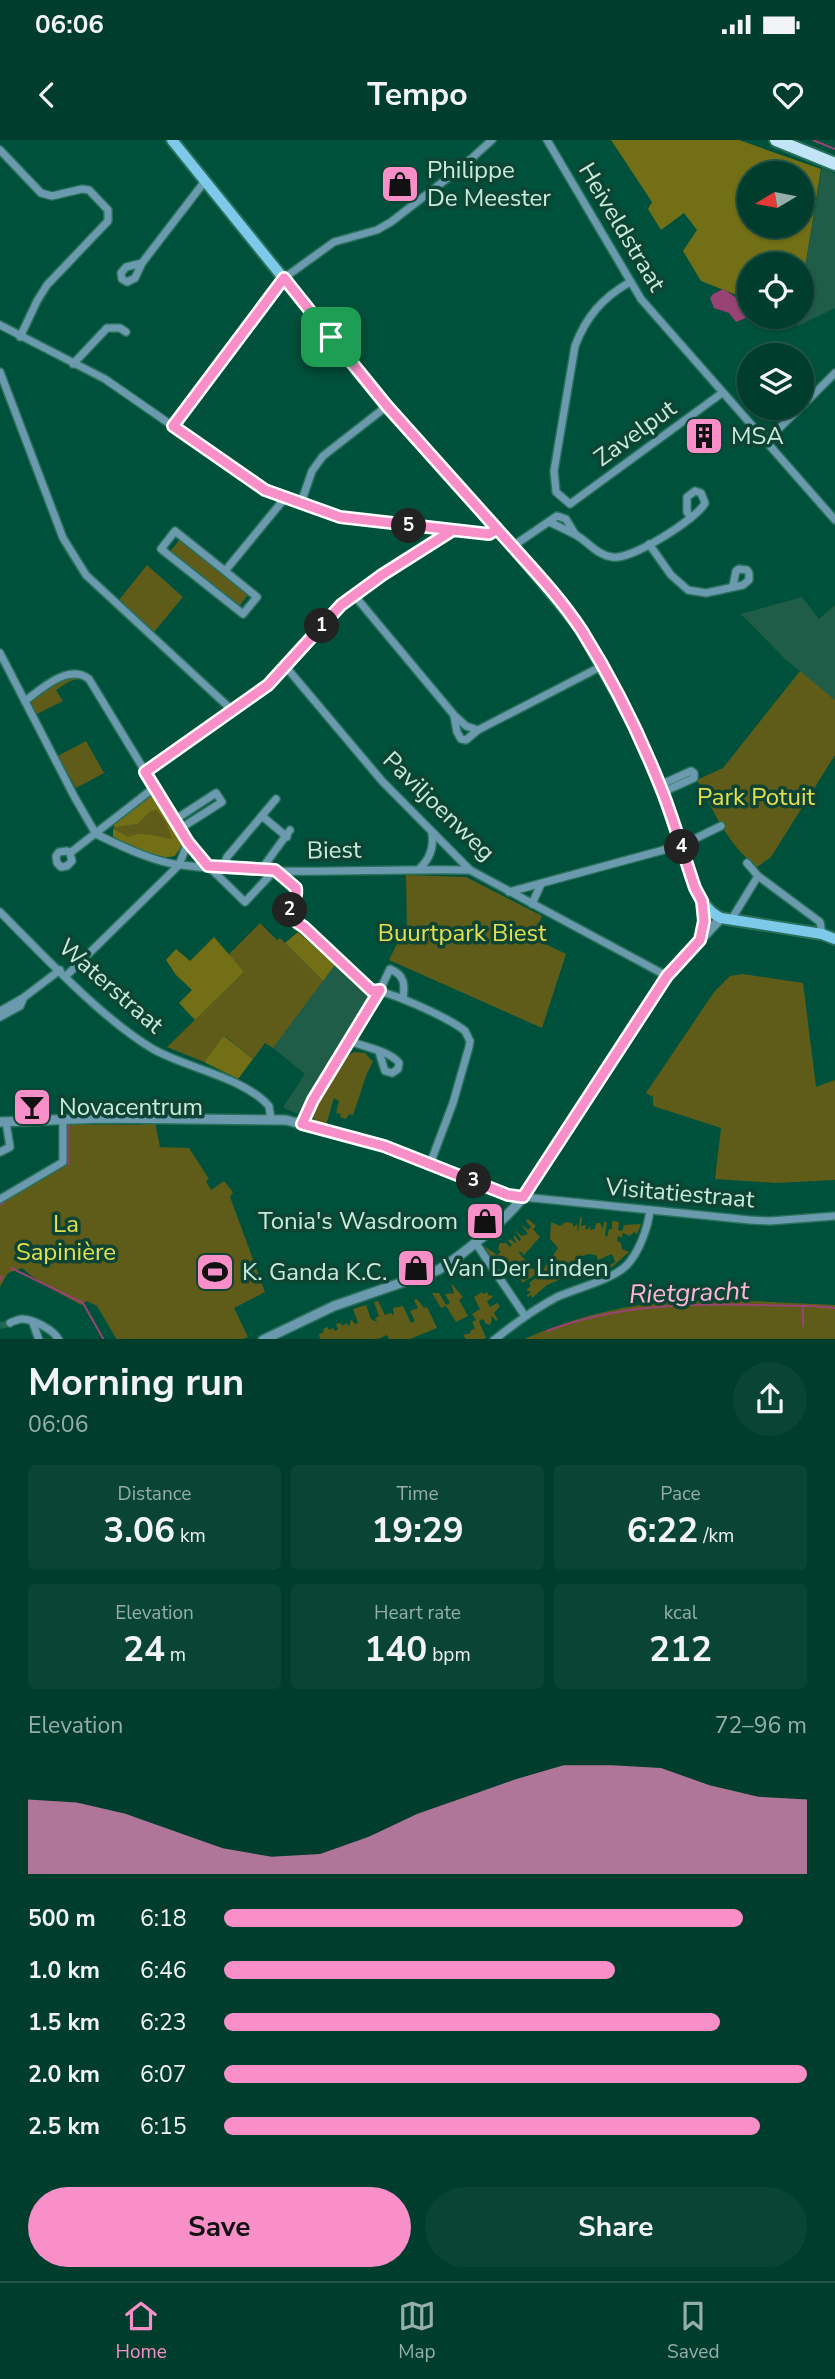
<!DOCTYPE html>
<meta charset="utf-8">
<style>
:root{--surface:#003d2c;--page:#0a4434;--text:#f1f3f6;--muted:#95aea9;--line:#225648;--accent:#f98fc9}
body{margin:0;font-family:"Nunito Sans",sans-serif;background:var(--page);color:var(--text);height:100vh;display:flex;flex-direction:column;font-size:26px;white-space:nowrap}
*{box-sizing:border-box;margin:0}
p{font-size:23px;color:var(--muted)}
.icon{flex:none;width:38px;height:38px;fill:none;stroke:currentColor;stroke-width:2;stroke-linecap:round;stroke-linejoin:round}
.map{position:relative;height:1199px;overflow:hidden}
.sheet{display:flex;flex-direction:column;background:var(--surface);flex:1}
.sheet>*{flex:none}
.needle{width:46px;rotate:260deg}
.buttons{position:absolute;left:737px;top:21px;display:grid;gap:14px}
.buttons a{display:grid;place-items:center;width:77px;height:77px;border-radius:50%;background:var(--surface);box-shadow:0 2px 5px #0004,0 0 0 2px var(--line);font-size:35px}
.pin{position:absolute;display:grid;place-items:center;width:60px;height:60px;color:#fff;margin:-30px;border-radius:14px;box-shadow:0 4px 10px #0006}
.km{position:absolute;width:35px;height:35px;margin:-18px;border-radius:50%;background:#222;color:#fff;font-size:19px;line-height:35px;text-align:center}
.round{display:grid;place-items:center;flex:none;width:74px;height:74px;border-radius:37px;background:var(--page)}
.summary{display:flex;align-items:center;justify-content:space-between;height:119px;padding:0 28px}
h1{font-size:38px;font-weight:700;line-height:52px}
.figures{display:grid;grid-template-columns:repeat(3,1fr);gap:10px;height:119px;padding:7px 28px}
.figures div{display:grid;align-content:center;border-radius:7px;background:var(--page);text-align:center}
.figures b{font-size:35px;font-weight:700}
.figures small{font-size:19px;font-weight:400}
.figures p{font-size:19px}
.chart{height:196px;padding:14px 28px}
.chart p{display:flex;justify-content:space-between}
.chart svg{width:100%;height:126px;margin-top:7px;fill:var(--accent);opacity:.7}
.primary-button{display:flex;gap:14px;margin-top:auto;padding:14px 28px}
.primary-button a{flex:1;height:80px;border-radius:42px;background:var(--accent);color:#111;font-size:28px;font-weight:700;line-height:80px;text-align:center}
.primary-button a+a{background:var(--page);color:var(--text)}
ul{padding:0 28px;list-style:none;font-size:23px}
li{display:grid;grid-template-columns:112px 84px 1fr;align-items:center;height:52px}
li i{height:18px;border-radius:9px;background:var(--accent)}
.status{display:flex;justify-content:space-between;align-items:center;height:49px;padding:0 35px;background:var(--surface);direction:ltr}
.status svg{height:19px;fill:currentColor}
header{display:flex;justify-content:space-between;align-items:center;height:91px;padding:0 28px;background:var(--surface);font-size:32px;font-weight:700}
.dock{display:flex;justify-content:space-around;align-items:center;height:98px;border-top:2px solid var(--line);background:var(--surface);font-size:19px;color:var(--muted)}
.dock a{display:grid;justify-items:center;gap:4px}
.dock .active{color:var(--accent)}
.map>svg:first-child{display:block}
</style>
<div class="status"><b>06:06</b><svg viewBox="0 0 49 12"><path d="M0 12V9h3v3zM5 12V6h3v6zM10 12V3h3v9zM15 12V0h3v12zM26 1h20v11H26zM47 4h2v5h-2z"/></svg></div>
<header><svg class="icon" aria-label="back" viewBox="0 0 24 24"><path d="M15 5l-7 7 7 7"/></svg>Tempo<svg class="icon" aria-label="heart" viewBox="0 0 24 24"><path d="M12 20l-8-8c-3-5 5-10 8-4 3-6 11-1 8 4z"/></svg></header>
<div class="map">
<svg width="835" height="1200" viewBox="0 0 835 1200">
<rect width="100%" height="100%" fill="#00513b"/>
<g fill="#205d48">
<polygon points="822,28 835,34 835,168 798,186 795,182 796,177 802,177 802,146"/>
<polygon points="802,457 819,479 835,465 835,560 784,518 741,474"/>
<polygon points="335,825 372,858 306,964 297,974 283,967 305,934 273,908"/>
</g>
<g fill="#5f5c1a">
<polygon points="181,398 249,453 238,468 169,413"/>
<polygon points="147,425 183,457 154,492 119,460"/>
<path d="M800 531 835 560V615L771 717 757 727C727 704 714 672 697 640L723 628Z"/>
<polygon points="78,536 84,538 70,541 56,550 63,561 37,574 29,559 67,537"/>
<polygon points="86,601 104,633 76,648 58,616"/>
<path d="M154 655 181 708C175 716 172 717 163 717L113 697 114 683 151 656Z"/>
<polygon points="406,735 466,737 542,776 533,798 566,814 542,888 389,820 401,796 407,790"/>
<polygon points="260,783 277,800 280,798 323,841 273,908 265,903 253,919 225,896 204,922 167,907 244,832 228,815"/>
<polygon points="743,834 803,843 816,947 835,940 835,1040 776,1043 715,1039 721,988 653,966 653,957 646,953 714,852 730,836"/>
<polygon points="354,912 365,913 373,922 367,933 353,975 349,974 346,979 340,977 341,974 336,973 339,961 334,958 326,985 315,982 313,977 315,969 348,916"/>
<path d="M155 982 160 1007 189 1008 209 1039 206 1041 211 1050 224 1041 233 1052 230 1057 265 1152 234 1168 248 1197 243 1199 117 1200 97 1166 87 1161 81 1165C60 1153 40 1144 22 1128L8 1133 0 1147V1059L65 1023 66 984 139 985Z"/>
<polygon points="580,1078 582,1078 581,1086 586,1085 585,1089 588,1089 591,1085 590,1090 595,1089 596,1083 600,1083 603,1089 604,1082 607,1082 605,1095 607,1097 609,1089 612,1089 612,1081 619,1082 618,1090 622,1091 624,1085 641,1084 637,1094 634,1092 630,1096 623,1093 622,1098 618,1096 617,1101 621,1103 622,1109 629,1112 611,1128 610,1125 615,1122 612,1114 598,1120 596,1115 588,1114 578,1118 579,1123 574,1125 576,1132 573,1134 572,1126 565,1128 566,1132 560,1135 561,1139 547,1145 532,1158 531,1155 528,1157 527,1155 531,1152 526,1150 531,1146 529,1143 537,1137 535,1135 522,1143 517,1127 510,1127 514,1124 513,1122 510,1123 507,1119 497,1125 484,1106 497,1115 501,1112 498,1109 500,1103 506,1103 510,1107 512,1105 508,1101 510,1099 515,1103 516,1102 513,1097 515,1096 519,1101 521,1100 515,1089 521,1096 528,1094 521,1084 528,1090 531,1087 526,1081 528,1079 536,1086 533,1089 540,1097 524,1115 520,1111 519,1113 534,1130 541,1133 558,1108 550,1099 551,1082 560,1086 566,1082 572,1083 574,1087 577,1084 578,1093"/>
<polygon points="451,1143 463,1157 459,1160 468,1176 456,1182 446,1166 441,1168 432,1153 439,1153 446,1165 450,1163 445,1154 454,1153"/>
<polygon points="482,1152 483,1154 487,1152 489,1156 492,1155 493,1157 487,1161 490,1167 497,1163 500,1166 494,1173 498,1180 496,1181 491,1175 492,1180 490,1185 486,1184 483,1179 479,1181 486,1198 484,1199 466,1199 463,1195 471,1193 470,1191 475,1188 472,1182 476,1180 472,1174 480,1169 474,1157"/>
<polygon points="417,1159 424,1168 427,1167 437,1188 410,1199 389,1199 387,1195 378,1199 320,1199 319,1194 324,1192 323,1189 328,1187 329,1190 333,1188 335,1191 338,1189 336,1184 341,1183 342,1186 347,1183 349,1187 351,1179 355,1184 358,1183 353,1169 366,1165 371,1179 377,1182 375,1178 379,1176 374,1162 378,1161 385,1175 391,1173 394,1176 393,1168 403,1166 411,1183 415,1181 410,1171 418,1168 414,1160"/>
<path d="M734 1160 835 1165V1199L522 1200C567 1180 614 1167 663 1162 687 1160 711 1161 734 1160Z"/>
</g>
<g fill="#726f17" fill-rule="evenodd">
<path d="M611 0H739L821 29 802 146V124H749V160L701 141 683 111 697 90 684 73 661 90 648 69 652 62ZM749 33H802V86H749Z"/>
<path d="M154 655 159 659 184 701 175 716C157 721 128 708 113 697V689L128 697C141 690 158 697 172 699L167 684 157 670 151 671 137 684 115 687 114 683 142 660Z"/>
<polygon points="298,792 335,825 323,841 285,803"/>
<polygon points="214,797 244,832 195,880 179,863 192,850 176,835 166,820 176,809 190,821"/>
<polygon points="224,896 253,919 238,939 204,922"/>
</g>
<polygon fill="#994274" points="749,133 749,172 746,178 736,182 729,173 714,168 710,158 713,154 723,149 737,158 741,142"/>
<g fill="none" stroke-linecap="round" stroke-linejoin="round">
<g stroke="#994274" stroke-width="2">
<polyline points="813,0 835,9"/>
<polyline points="57,1029 68,1024 68,984"/>
<polyline points="0,1065 13,1055"/>
<polyline points="11,1128 83,1163 104,1200"/>
<polyline points="0,1140 2,1136"/>
<polyline points="803,1186 803,1166"/>
<path d="M547 1191C615 1165 688 1163 760 1165 785 1166 810 1165 835 1168"/>
</g>
<polyline stroke="#1e6853" stroke-width="7" stroke-dasharray="7 3.5" stroke-linecap="butt" points="0,1186 10,1183"/>
<defs>
<g id="minor">
<polyline points="547,0 641,159 835,380"/>
<polyline points="0,10 41,53 52,56 82,49 89,50 108,70 108,81 47,145 37,161 20,197"/>
<polyline points="142,123 126,127 121,133 122,139 127,142 135,138 142,123 205,41"/>
<path d="M630 142C602 158 586 177 575 206L554 331 556 352 570 364 722 253"/>
<polyline points="0,185 105,239 265,350 340,377 489,394 497,389"/>
<polyline points="73,224 107,188 120,188 126,192"/>
<polyline points="0,232 63,398 86,435 233,571"/>
<polyline points="802,266 835,233"/>
<polyline points="173,286 284,138 334,102 377,90 391,82 462,27 492,0"/>
<polyline points="765,302 800,268"/>
<polyline points="301,363 312,331 323,316 387,266"/>
<path d="M549 382C558 386 566 390 574 394 587 400 596 415 612 417 630 421 697 379 705 363L701 353 695 351 687 357V372L691 378"/>
<polyline points="649,404 671,435 688,450 706,453 743,445 749,440 749,433 747,430 739,429 736,431 733,446"/>
<polyline points="513,406 557,376 566,379 575,394"/>
<polyline points="225,431 257,457 243,474 161,409 175,391 225,431 285,358"/>
<polyline points="354,455 454,575 466,586 478,590 602,526"/>
<polyline points="0,513 75,658 96,694"/>
<polyline points="286,527 382,641 470,730 667,836"/>
<path d="M25 561C41 549 69 523 89 539L188 702 208 726 245 762 275 730 296 748C299 769 277 771 304 787L372 851C388 849 452 880 465 891L470 901 469 907 453 963 430 1024"/>
<polyline points="454,576 457,592 461,599 466,600 478,590"/>
<polyline points="145,632 268,545 286,527 341,465 382,435 453,390"/>
<polyline points="660,645 691,631 694,633 694,638 663,652"/>
<polyline points="262,676 287,697"/>
<polyline points="176,679 216,653 222,662 181,688"/>
<path d="M96 694C121 706 153 722 181 725 276 737 374 728 469 730"/>
<polyline points="70,713 72,721 67,726 61,727 57,723 56,716 59,712 67,711 70,713 155,647"/>
<polyline points="747,723 758,736 820,782 822,794"/>
<polyline points="223,728 227,717 276,659"/>
<path d="M419 729C430 719 434 708 432 694"/>
<polyline points="261,730 290,690"/>
<polyline points="509,752 682,705 721,686"/>
<polyline points="532,764 541,744"/>
<path d="M0 772C42 814 102 879 153 909 186 928 243 937 269 966L271 979"/>
<polyline points="731,780 758,736"/>
<polyline points="66,836 179,725 188,702"/>
<polyline points="0,871 23,858 60,830"/>
<polyline points="0,877 20,866 23,859"/>
<path d="M350 901C364 907 390 911 399 923L398 929 392 933 385 931 379 912"/>
<path d="M302 984 313 960 380 850 390 829C405 835 405 845 403 859"/>
<polyline points="0,1012 10,1007 6,982"/>
<polyline points="523,1057 750,1080 770,1081 835,1076"/>
<polyline points="0,1059 63,1022 63,978"/>
<polyline points="475,1102 525,1176"/>
<path d="M10 1183C11 1182 20 1179 22 1179 33 1179 54 1190 59 1200"/>
<polyline points="33,1183 39,1200"/>
<path d="M494 1200C514 1184 534 1169 557 1157 577 1148 612 1140 627 1125 639 1112 648 1088 650 1070"/>
</g>
<g id="tertiary">
<polyline points="700,798 704,781 702,761"/>
<polyline points="0,982 103,978 286,980 384,1006 508,1055 523,1057"/>
<path d="M263 1200 334 1166 438 1130C460 1117 508 1078 523 1057L667 836 721 778"/>
</g>
<path id="secondary" d="M172 0 384 263 513 406 581 489 632 581 663 652 695 748C702 761 708 772 721 778L822 794 835 799"/>
<polyline id="primary" points="776,0 835,24"/>
</defs>
<use href="#minor" stroke="#28705b" stroke-width="10"/>
<use href="#tertiary" stroke="#28705b" stroke-width="12"/>
<use href="#secondary" stroke="#28705b" stroke-width="14"/>
<use href="#primary" stroke="#28705b" stroke-width="16"/>
<use href="#minor" stroke="#6b9aae" stroke-width="7"/>
<use href="#tertiary" stroke="#6b9aae" stroke-width="9"/>
<use href="#secondary" stroke="#7dc9ea" stroke-width="10"/>
<use href="#primary" stroke="#c1e5f6" stroke-width="12"/>
</g>
<g fill="none" stroke-linecap="round" stroke-linejoin="round">
<defs>
<path id="route" d="M331 197 387 266 497 389 489 394 453 390 382 435 341 465 268 545 145 632 188 702 208 726 275 730 296 748C299 769 277 771 304 787L372 851 380 850 313 960 302 984 384 1006 508 1055 523 1057 667 836 700 800 704 781 702 761 695 748C684 716 675 684 663 653 641 597 614 542 582 491 558 454 526 422 497 389L489 394 340 377 265 350 173 286 284 138 331 197"/>
</defs>
<use href="#route" stroke="#fff" stroke-width="14"/>
<use href="#route" stroke="#f98fc9" stroke-width="9"/>
</g>
<defs>
<symbol id="shop-square" viewBox="-11 -11 22 22"><rect x="-9" y="-9" width="18" height="18" rx="4" fill="#f98fc9" stroke="#0e4433"/><path d="M-5-2.5h2.3a2.7 3.5 0 0 1 5.4 0H5L5.5 6h-11ZM-1.5-2.5h3a1.5 2.3 0 0 0-3 0Z" fill="#111"/></symbol>
<symbol id="building-square" viewBox="-11 -11 22 22"><rect x="-9" y="-9" width="18" height="18" rx="4" fill="#f98fc9" stroke="#0e4433"/><path d="M-4-6H4V6H1V3H-1V6H-4ZM-2.5-4.3h1.7v1.8h-1.7ZM.8-4.3h1.7v1.8H.8ZM-2.5-1h1.7V.8h-1.7ZM.8-1h1.7V.8H.8Z" fill="#111"/></symbol>
<symbol id="bar-square" viewBox="-11 -11 22 22"><rect x="-9" y="-9" width="18" height="18" rx="4" fill="#f98fc9" stroke="#0e4433"/><path d="M-6-5H6L.8 .8V4.5H3.5V6h-7V4.5H-.8V.8Z" fill="#111"/></symbol>
<symbol id="stadium-square" viewBox="-11 -11 22 22"><rect x="-9" y="-9" width="18" height="18" rx="4" fill="#f98fc9" stroke="#0e4433"/><path d="M0-5a6.5 5 0 1 0 0 10a6.5 5 0 1 0 0-10ZM-3.5-1.8h7v3.6h-7Z" fill="#111"/></symbol>
</defs>
<g fill-rule="evenodd">
<use href="#shop-square" x="378" y="22" width="44" height="44"/>
<use href="#building-square" x="682" y="274" width="44" height="44"/>
<use href="#bar-square" x="10" y="945" width="44" height="44"/>
<use href="#shop-square" x="463" y="1059" width="44" height="44"/>
<use href="#shop-square" x="394" y="1106" width="44" height="44"/>
<use href="#stadium-square" x="193" y="1110" width="44" height="44"/>
</g>
<g text-anchor="middle" stroke-width="7" stroke-linejoin="round" paint-order="stroke">
<g font-size="24" fill="#caebdc" stroke="#0e4433" text-anchor="start">
<text x="427" y="38">Philippe<tspan x="427" dy="28">De Meester</tspan></text>
<text x="731" y="304">MSA</text>
<text x="59" y="975">Novacentrum</text>
<text x="458" y="1089" text-anchor="end">Tonia's Wasdroom</text>
<text x="443" y="1136">Van Der Linden</text>
<text x="242" y="1140">K. Ganda K.C.</text>
</g>
<g font-size="24" fill="#caebdc" stroke="#0e4433">
<text transform="translate(622 87) rotate(59)" y="8">Heiveldstraat</text>
<text transform="translate(635 293) rotate(-36)" y="8">Zavelput</text>
<text transform="translate(439 666) rotate(44)" y="8">Paviljoenweg</text>
<text transform="translate(334 710) rotate(-1)" y="8">Biest</text>
<text transform="translate(111 846) rotate(41)" y="8">Waterstraat</text>
<text transform="translate(680 1053) rotate(5)" y="8">Visitatiestraat</text>
</g>
<g font-size="24" fill="#e5e051" stroke="#0e4433">
<text x="756" y="665">Park Potuit</text>
<text x="462" y="801">Buurtpark Biest</text>
<text x="66" y="1092">La<tspan x="66" dy="28">Sapinière</tspan></text>
</g>
<g font-size="26" font-style="italic" fill="#feb6db" stroke="#0e4433">
<text transform="translate(689 1152) rotate(-2)" y="9">Rietgracht</text>
</g>
</g>
</svg>
<div class="buttons">
<a><svg class="needle" viewBox="-14 -14 28 28"><path d="M0-13l5 13h-10z" fill="#e53935"/><path d="M0 13l5-13h-10z" fill="#95aea9"/></svg></a>
<a><svg class="icon" aria-label="locate" viewBox="0 0 24 24"><circle cx="12" cy="12" r="6"/><path d="M12 2v4M12 18v4M2 12h4M18 12h4"/></svg></a>
<a><svg class="icon" aria-label="layers" viewBox="0 0 24 24"><path d="M12 4l9 5-9 5-9-5zM3 14l9 5 9-5"/></svg></a>
</div>
<div class="pin" style="left:331px;top:197px;background:#1e9e55"><svg class="icon" aria-label="arrive" viewBox="0 0 24 24"><path d="M6 21V4h12l-3 4 3 4H6"/></svg></div>
<b class="km" style="left:322px;top:486px">1</b>
<b class="km" style="left:290px;top:770px">2</b>
<b class="km" style="left:474px;top:1041px">3</b>
<b class="km" style="left:682px;top:707px">4</b>
<b class="km" style="left:409px;top:386px">5</b>
</div>
<section class="sheet">
<div class="summary"><div><h1>Morning run</h1><p>06:06</p></div><a class="round"><svg class="icon" aria-label="share" viewBox="0 0 24 24"><path d="M12 15V3M7 8l5-5 5 5M5 13v7h14v-7"/></svg></a></div>
<div class="figures">
<div><p>Distance</p><b>3.06<small> km</small></b></div>
<div><p>Time</p><b>19:29</b></div>
<div><p>Pace</p><b>6:22<small> /km</small></b></div>
</div>
<div class="figures">
<div><p>Elevation</p><b>24<small> m</small></b></div>
<div><p>Heart rate</p><b>140<small> bpm</small></b></div>
<div><p>kcal</p><b>212</b></div>
</div>
<div class="chart"><p><span>Elevation</span>72–96 m</p>
<svg viewBox="0 0 160 44" preserveAspectRatio="none"><path d="M0 44V18L10 19L20 23L30 29L40 35L50 38L60 37L70 31L80 23L90 17L100 11L110 6L120 6L130 7L140 13L150 17L160 18V44z"/></svg>
</div>
<ul>
<li><b>500 m</b>6:18<i style="width:89%"></i></li>
<li><b>1.0 km</b>6:46<i style="width:67%"></i></li>
<li><b>1.5 km</b>6:23<i style="width:85%"></i></li>
<li><b>2.0 km</b>6:07<i style="width:100%"></i></li>
<li><b>2.5 km</b>6:15<i style="width:92%"></i></li>
</ul>
<div class="primary-button"><a>Save</a><a>Share</a></div>
</section>
<nav class="dock">
<a class="active"><svg class="icon" aria-label="home" viewBox="0 0 24 24"><path d="M3 11l9-7 9 7M6 9v11h12V9"/></svg>Home</a>
<a><svg class="icon" aria-label="map" viewBox="0 0 24 24"><path d="M3 6l6-2 6 2 6-2v14l-6 2-6-2-6 2zM9 4v14M15 6v14"/></svg>Map</a>
<a><svg class="icon" aria-label="saved" viewBox="0 0 24 24"><path d="M7 4h10v16l-5-4-5 4z"/></svg>Saved</a>
</nav>
